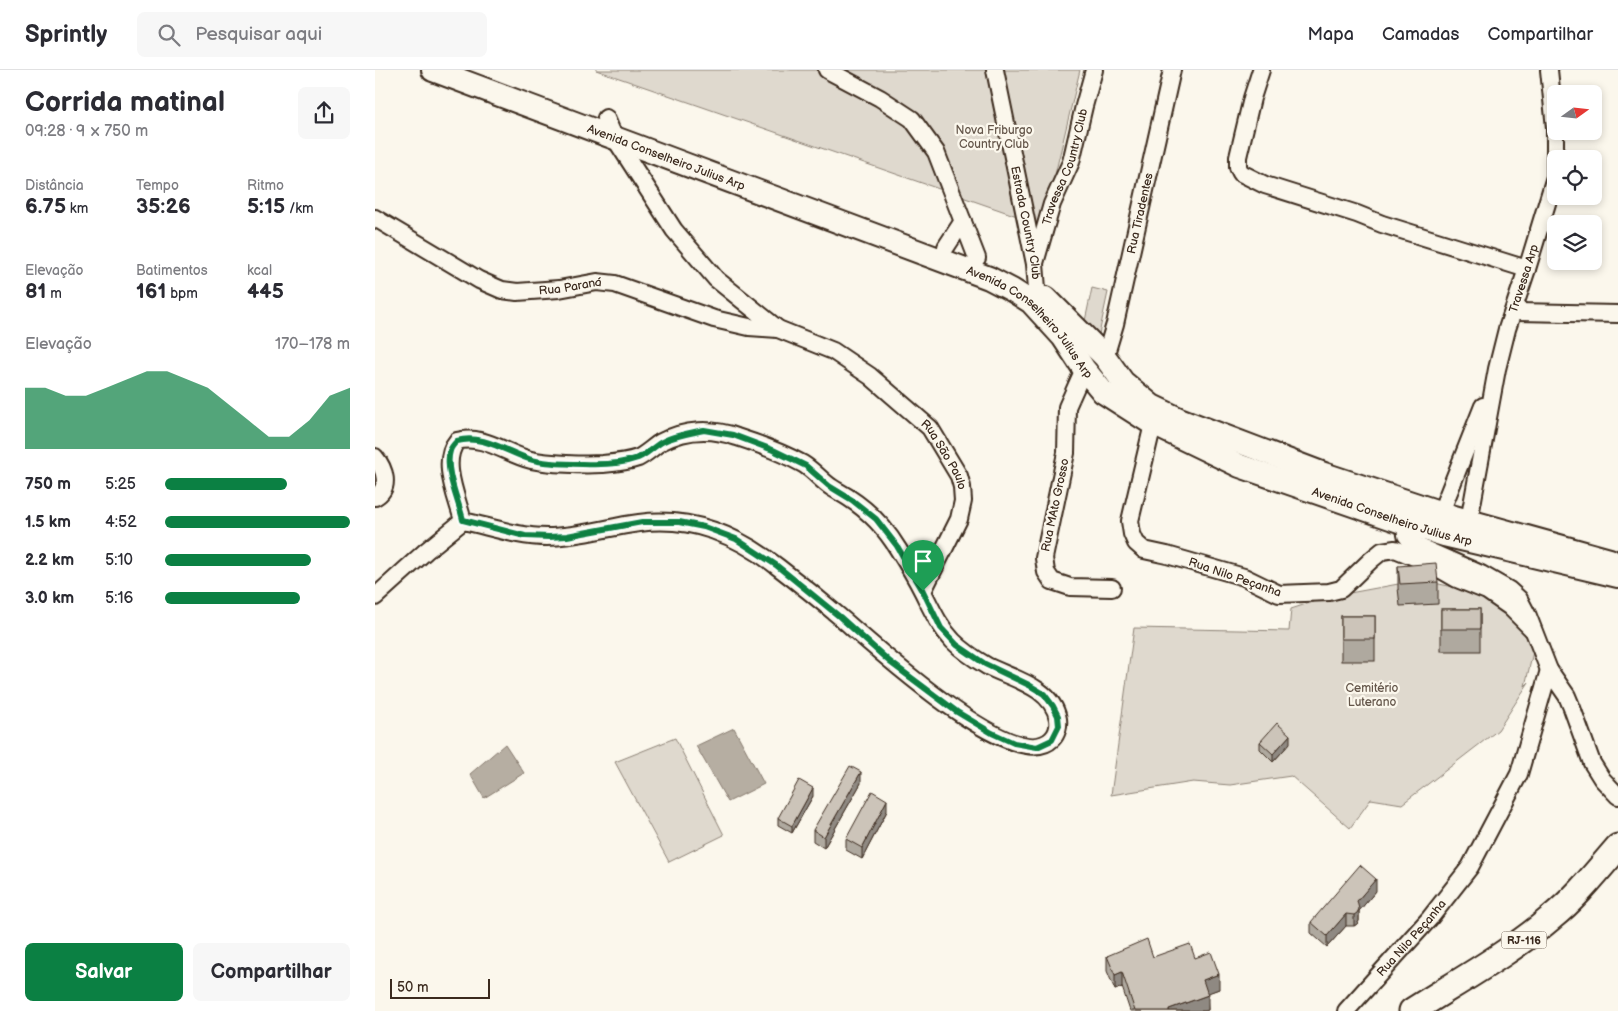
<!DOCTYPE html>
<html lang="pt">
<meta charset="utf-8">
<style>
:root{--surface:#fff;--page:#f7f7f7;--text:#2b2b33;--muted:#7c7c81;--line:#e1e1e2;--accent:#0b8043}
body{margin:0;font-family:"Balsamiq Sans",sans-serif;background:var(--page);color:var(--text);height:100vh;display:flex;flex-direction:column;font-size:19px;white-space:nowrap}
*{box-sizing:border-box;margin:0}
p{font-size:16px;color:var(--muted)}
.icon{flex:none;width:28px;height:28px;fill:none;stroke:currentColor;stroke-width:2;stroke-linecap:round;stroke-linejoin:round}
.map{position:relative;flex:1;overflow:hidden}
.drawer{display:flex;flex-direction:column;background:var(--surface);width:375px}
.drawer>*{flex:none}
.needle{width:32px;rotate:75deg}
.buttons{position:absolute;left:1172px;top:15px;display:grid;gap:10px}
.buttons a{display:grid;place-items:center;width:55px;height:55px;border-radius:8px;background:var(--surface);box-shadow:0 2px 8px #0003;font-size:25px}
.scale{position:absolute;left:15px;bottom:12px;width:100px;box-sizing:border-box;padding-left:5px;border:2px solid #3b2a1e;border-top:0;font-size:14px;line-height:18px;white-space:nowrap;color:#3b2a1e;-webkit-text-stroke:4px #fbf7ec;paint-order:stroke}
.pin{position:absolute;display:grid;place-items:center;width:42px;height:42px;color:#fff;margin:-51px -21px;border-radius:50% 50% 50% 0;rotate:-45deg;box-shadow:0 0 5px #0007}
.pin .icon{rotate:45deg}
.round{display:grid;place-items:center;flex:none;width:52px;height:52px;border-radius:8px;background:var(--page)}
.overview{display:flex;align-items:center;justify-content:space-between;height:85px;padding:0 25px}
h1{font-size:28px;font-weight:600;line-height:38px}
.metrics{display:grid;grid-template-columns:repeat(3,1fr);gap:8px;height:85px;padding:5px 25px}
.metrics div{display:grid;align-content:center}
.metrics b{font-size:21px;font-weight:600}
.metrics small{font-size:14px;font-weight:400}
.metrics p{font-size:14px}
.chart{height:140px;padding:10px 25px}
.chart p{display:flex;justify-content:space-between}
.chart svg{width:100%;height:90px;margin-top:5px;fill:var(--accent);opacity:.7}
.cta{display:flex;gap:10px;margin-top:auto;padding:10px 25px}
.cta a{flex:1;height:58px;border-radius:8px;background:var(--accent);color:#fff;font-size:20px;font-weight:600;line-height:58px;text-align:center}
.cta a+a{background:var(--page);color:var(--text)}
ul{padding:0 25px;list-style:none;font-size:16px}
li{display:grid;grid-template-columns:80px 60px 1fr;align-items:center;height:38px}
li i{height:12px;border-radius:6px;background:var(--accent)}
header{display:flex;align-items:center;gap:30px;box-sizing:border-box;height:70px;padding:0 25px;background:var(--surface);border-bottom:1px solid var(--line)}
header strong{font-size:24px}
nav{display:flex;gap:28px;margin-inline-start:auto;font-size:18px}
.search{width:350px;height:45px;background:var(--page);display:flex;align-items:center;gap:12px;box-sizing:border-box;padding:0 18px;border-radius:8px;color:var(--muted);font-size:19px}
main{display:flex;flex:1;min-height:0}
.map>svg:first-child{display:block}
</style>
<header>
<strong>Sprintly</strong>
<div class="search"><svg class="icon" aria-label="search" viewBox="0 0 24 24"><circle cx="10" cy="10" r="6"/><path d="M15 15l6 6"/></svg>Pesquisar aqui</div>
<nav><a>Mapa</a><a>Camadas</a><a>Compartilhar</a></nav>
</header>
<main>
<section class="drawer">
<div class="overview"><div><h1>Corrida matinal</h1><p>09:28 · 9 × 750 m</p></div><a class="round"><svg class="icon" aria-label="share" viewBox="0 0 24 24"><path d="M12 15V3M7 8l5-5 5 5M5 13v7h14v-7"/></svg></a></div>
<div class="metrics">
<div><p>Distância</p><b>6.75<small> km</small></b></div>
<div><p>Tempo</p><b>35:26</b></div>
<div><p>Ritmo</p><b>5:15<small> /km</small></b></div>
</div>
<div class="metrics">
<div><p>Elevação</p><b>81<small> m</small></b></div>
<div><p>Batimentos</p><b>161<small> bpm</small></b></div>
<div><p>kcal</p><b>445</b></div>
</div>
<div class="chart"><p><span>Elevação</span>170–178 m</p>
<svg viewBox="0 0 160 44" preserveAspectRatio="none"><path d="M0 44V14L10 14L20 18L30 18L40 14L50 10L60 6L70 6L80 10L90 14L100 22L110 30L120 38L130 38L140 30L150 18L160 14V44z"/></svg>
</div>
<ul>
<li><b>750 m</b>5:25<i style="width:66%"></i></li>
<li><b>1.5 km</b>4:52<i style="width:100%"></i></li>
<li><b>2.2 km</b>5:10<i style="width:79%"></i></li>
<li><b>3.0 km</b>5:16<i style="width:73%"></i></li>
</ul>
<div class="cta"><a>Salvar</a><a>Compartilhar</a></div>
</section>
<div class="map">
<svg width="1243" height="941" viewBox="0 0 1243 941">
<rect width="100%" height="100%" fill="#fbf7ec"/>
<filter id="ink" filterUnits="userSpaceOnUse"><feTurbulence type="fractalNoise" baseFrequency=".02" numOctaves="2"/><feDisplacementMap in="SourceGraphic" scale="10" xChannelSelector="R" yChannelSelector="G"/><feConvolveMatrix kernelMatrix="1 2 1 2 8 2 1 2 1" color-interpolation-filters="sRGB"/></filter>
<g filter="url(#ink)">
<g fill="#dfd9ce" stroke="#8d8276">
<polygon points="221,0 705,0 668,155"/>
<polygon points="717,218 733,222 723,269 710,251"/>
<polygon points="1045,510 1102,522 1146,551 1158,582 1150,616 1154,612 1123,660 1027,734 996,729 975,758 916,706 855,715 818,712 736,725 759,558 914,561 916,539 953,527"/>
<polygon points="300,668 349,765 294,792 240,692"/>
</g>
<g fill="#b6aea2" stroke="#85796d">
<polygon points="359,658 389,714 353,732 321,676"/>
<polygon points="130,674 149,703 109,728 95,704"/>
</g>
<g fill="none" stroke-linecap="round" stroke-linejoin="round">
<defs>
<g id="street">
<polyline points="452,0 505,28 537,49 561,82 602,188"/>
<path id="s1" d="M620 0 660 194 662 219"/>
<polyline points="886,0 877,28 863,87 863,97 866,103 890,115 982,144 1007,154 1152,199"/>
<path id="s2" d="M231 48 239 67 299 160 341 209 403 259 458 281 495 306 555 358 584 406 587 417 588 431 584 449 548 521"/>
<path id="s3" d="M0 148 104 210 127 220 142 222 184 219 222 212 240 214 339 249 374 257 403 259"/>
<polyline points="571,177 588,151"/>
<path id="s4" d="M660 193 677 134 696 92 709 36 719 0"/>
<polyline points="1138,242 1243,244"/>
<path id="s5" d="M730 287 740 254 797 0"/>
<polyline points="709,299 692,337 691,383 669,488 671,502 677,511 695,517 737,518"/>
<polyline points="778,354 755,451 757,464 761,473 769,480 792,485 869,507 904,524 954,522 966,519 996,490 1007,481 1020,479 1054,493 1082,509 1112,521 1135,537 1157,559"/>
<path d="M0 387C10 399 16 418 0 427"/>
<polyline points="1066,442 1108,336"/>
<path id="s6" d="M1094 451 1122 299 1132 259 1152 199 1180 107V58L1174 0"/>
<polyline points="1030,453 1031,465 1038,474 1106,504 1134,520 1144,529 1153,546 1174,600 1192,626 1197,638 1217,693 1227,709 1243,726"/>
<path d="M0 527 51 481 88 451C116 457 144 467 172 467 203 467 233 457 264 453 317 446 362 465 403 497 424 513 444 529 464 546 495 572 639 707 677 669 682 664 684 656 683 649 677 617 638 609 612 596 600 589 587 580 578 571 564 556 557 540 548 522 541 508 532 493 523 479 511 459 494 441 474 428 468 424 462 421 456 417 446 410 438 400 428 394 408 383 384 374 362 367 337 358 310 359 286 372 278 377 271 384 263 388 252 392 239 393 227 394 209 395 174 394 156 390 131 384 109 364 82 371 65 391 82 427 88 451"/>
<path id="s7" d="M971 941 1055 848 1095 797 1144 704 1174 600"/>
</g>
<g id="secondary">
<path id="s8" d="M58 0 614 208 637 220 656 232 688 267 709 299 728 322 778 354 865 396 1030 453 1069 465 1243 506"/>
<polyline points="671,228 730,287 748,312 777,336 804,349 949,404 1076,446 1235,490"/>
</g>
<path id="primary" d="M1037 941C1084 911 1135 883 1177 847 1202 827 1222 801 1243 777"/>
</defs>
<use href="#street" stroke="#3b2a1e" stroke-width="20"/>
<use href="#secondary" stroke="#3b2a1e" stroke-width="26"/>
<use href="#primary" stroke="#3b2a1e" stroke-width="29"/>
<use href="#street" stroke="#fbf7ec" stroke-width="16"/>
<use href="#secondary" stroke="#fbf7ec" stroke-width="22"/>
<use href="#primary" stroke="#fbf7ec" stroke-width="25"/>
</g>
<g fill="#afa99f" stroke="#3b2a1e">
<polygon points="1023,496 1063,512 1063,534 1025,536 1023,518"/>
<rect x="1066" y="539" width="39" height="42"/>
<rect x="966" y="546" width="34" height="45"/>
<polygon points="885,672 915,673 898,692 885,679"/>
<polygon points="486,713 449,778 438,771 438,760"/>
<polygon points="438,726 417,763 403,755 403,748"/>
<polygon points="512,741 487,789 471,780 471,769"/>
<polygon points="1001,821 984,841 984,851 982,854 979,856 971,856 952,877 936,863 936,852"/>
<polygon points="732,886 820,888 844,919 832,923 833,940 830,941 755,941 747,917 740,920 732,901"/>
</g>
<g fill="#8f8982" stroke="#3b2a1e">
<polygon points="915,665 915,673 898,692 898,684"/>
<polygon points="486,702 486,713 449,778 449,767"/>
<polygon points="438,718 438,726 417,763 417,756"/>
<polygon points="512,730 512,741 487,789 487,778"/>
<polygon points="1001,809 1001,821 984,841 984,851 982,854 979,856 979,845 982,831"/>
<polygon points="971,844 971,856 952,877 952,866"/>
<polygon points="747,902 747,917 740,920 740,905"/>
<polygon points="844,904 844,919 828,925 828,910"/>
<polygon points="833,925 833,940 830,941 794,941 794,939"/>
</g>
<g fill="#ccc4b9" stroke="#3b2a1e">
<polygon points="1061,493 1063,512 1025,514 1023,496"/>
<rect x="1066" y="539" width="39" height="20"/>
<rect x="966" y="546" width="34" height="23"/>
<polygon points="902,653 915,665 898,684 885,672"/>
<polygon points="475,696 486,702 449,767 438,760"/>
<polygon points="424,710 438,718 417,756 403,748"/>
<polygon points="497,721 512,730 487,778 471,769"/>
<polygon points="985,795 1001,809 982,831 984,839 982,843 979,845 971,844 952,866 936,852"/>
<polygon points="772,869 778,887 815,874 820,888 836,882 844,904 828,910 833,925 794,939 794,941 760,941 747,902 740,905 732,886"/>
</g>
</g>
<g fill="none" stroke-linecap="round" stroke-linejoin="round" filter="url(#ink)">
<defs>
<path id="route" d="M329 360 358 365 398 380 431 396 454 416 477 430 501 449 522 476 548 521 566 558 582 575 610 594 654 615 669 624 678 636 683 646 684 656 677 670 662 677 639 673 617 663 582 642 515 592 465 547 401 495 361 469 329 457 304 452H267L192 466 174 467 150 466 88 450C84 432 69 399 75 381 76 377 79 374 82 371 107 364 130 381 154 389 167 393 192 394 207 394 225 395 246 394 263 388 273 384 280 375 289 371 301 365 316 363 329 360Z"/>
</defs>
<use href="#route" stroke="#fff" stroke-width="10"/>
<use href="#route" stroke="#0b8043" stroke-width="6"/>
</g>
<g text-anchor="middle" stroke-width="4.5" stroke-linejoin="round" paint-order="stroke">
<rect fill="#fbf7ec" stroke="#75685c" stroke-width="1" x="1126.5" y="861.5" width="45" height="17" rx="4"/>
<g font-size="11" font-weight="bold" fill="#3b2a1e">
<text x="1149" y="874">RJ-116</text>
</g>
<g font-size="12" fill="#64564a" stroke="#fbf7ec">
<text x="619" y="64">Nova Friburgo<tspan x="619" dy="14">Country Club</tspan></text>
<text x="997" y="622">Cemitério<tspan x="997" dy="14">Luterano</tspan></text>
</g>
<g font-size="12" fill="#3b2a1e" stroke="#fbf7ec">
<text dy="4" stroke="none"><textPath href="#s8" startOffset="249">Avenida Conselheiro Julius Arp</textPath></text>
<text dy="4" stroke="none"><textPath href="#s4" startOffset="101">Travessa Country Club</textPath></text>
<text dy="4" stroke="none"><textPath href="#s5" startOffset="148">Rua Tiradentes</textPath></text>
<text dy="4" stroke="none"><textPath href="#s1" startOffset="156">Estrada Country Club</textPath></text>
<text dy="4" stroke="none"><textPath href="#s6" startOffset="249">Travessa Arp</textPath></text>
<text dy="4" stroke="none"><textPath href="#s3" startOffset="215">Rua Paraná</textPath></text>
<text dy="4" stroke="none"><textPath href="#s8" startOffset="654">Avenida Conselheiro Julius Arp</textPath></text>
<text dy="4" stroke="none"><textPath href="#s2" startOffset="489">Rua São Paulo</textPath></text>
<text transform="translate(680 435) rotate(-78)" y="4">Rua MAto Grosso</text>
<text dy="4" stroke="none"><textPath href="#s8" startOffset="1074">Avenida Conselheiro Julius Arp</textPath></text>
<text transform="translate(860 507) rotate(19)" y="4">Rua Nilo Peçanha</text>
<text dy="4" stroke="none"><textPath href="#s7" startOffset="98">Rua Nilo Peçanha</textPath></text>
</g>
</g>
</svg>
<div class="buttons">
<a><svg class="needle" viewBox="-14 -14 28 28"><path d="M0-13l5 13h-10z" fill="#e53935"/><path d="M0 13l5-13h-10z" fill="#7c7c81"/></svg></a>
<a><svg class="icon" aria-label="locate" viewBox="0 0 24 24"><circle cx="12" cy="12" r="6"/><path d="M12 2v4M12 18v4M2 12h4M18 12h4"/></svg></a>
<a><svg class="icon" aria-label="layers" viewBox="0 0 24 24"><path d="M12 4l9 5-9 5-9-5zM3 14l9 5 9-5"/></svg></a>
</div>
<div class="scale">50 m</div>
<div class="pin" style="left:548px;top:521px;background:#1e9e55"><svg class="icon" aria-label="arrive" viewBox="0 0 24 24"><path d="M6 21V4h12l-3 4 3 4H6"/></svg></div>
</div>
</main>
